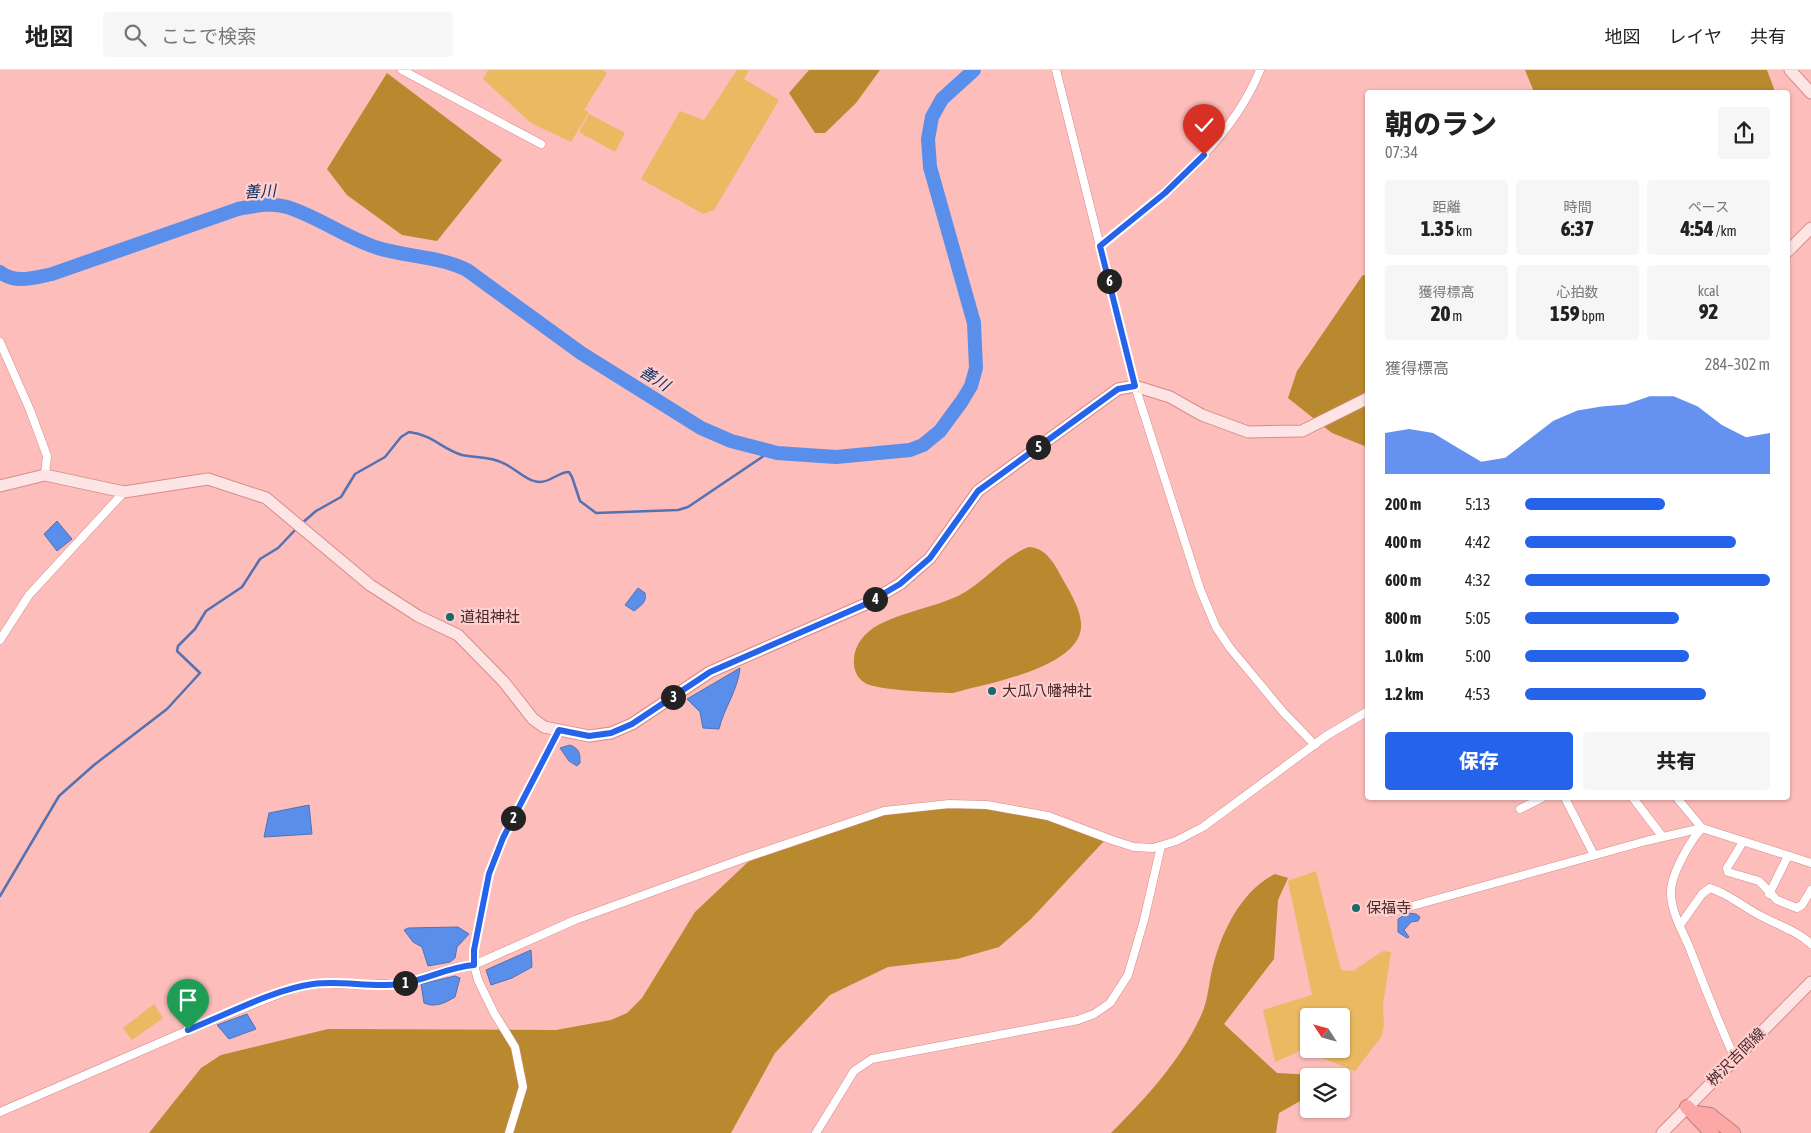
<!DOCTYPE html>
<html lang="ja">
<meta charset="utf-8">
<style>
:root{--surface:#fff;--page:#f6f6f6;--text:#222;--muted:#767676;--line:#e0e0e0;--accent:#2563eb}
body{margin:0;font-family:"Asap Condensed","Noto Sans JP",sans-serif;background:var(--page);color:var(--text);height:100vh;display:flex;flex-direction:column;font-size:19px;white-space:nowrap}
*{box-sizing:border-box;margin:0}
p{font-size:16px;color:var(--muted)}
.icon{flex:none;width:28px;height:28px;fill:none;stroke:currentColor;stroke-width:2;stroke-linecap:round;stroke-linejoin:round}
.map{position:relative;flex:1;overflow:hidden}
.sheet{position:absolute;left:1365px;top:20px;width:425px;height:710px;display:flex;flex-direction:column;background:var(--surface);border-radius:5px;box-shadow:0 1px 4px #0004}
.sheet>*{flex:none}
.needle{width:32px;rotate:306deg}
.controls{position:absolute;left:1300px;top:938px;display:grid;gap:10px}
.controls a{display:grid;place-items:center;width:50px;height:50px;border-radius:5px;background:var(--surface);box-shadow:0 1px 4px #0004;font-size:25px}
.pin{position:absolute;display:grid;place-items:center;width:42px;height:42px;color:#fff;margin:-51px -21px;border-radius:50% 50% 50% 0;rotate:-45deg;box-shadow:0 0 5px #0007}
.pin .icon{rotate:45deg}
.km{position:absolute;width:25px;height:25px;margin:-12px;border-radius:50%;background:#222;color:#fff;font-size:14px;line-height:25px;text-align:center}
.round{display:grid;place-items:center;flex:none;width:52px;height:52px;border-radius:5px;background:var(--page)}
.head{display:flex;align-items:center;justify-content:space-between;height:85px;padding:0 20px}
h1{font-size:28px;font-weight:800;line-height:38px}
.stats{display:grid;grid-template-columns:repeat(3,1fr);gap:8px;height:85px;padding:5px 20px}
.stats div{display:grid;align-content:center;border-radius:5px;background:var(--page);text-align:center}
.stats b{font-size:21px;font-weight:800}
.stats small{font-size:14px;font-weight:400}
.stats p{font-size:14px}
.chart{height:140px;padding:10px 20px}
.chart p{display:flex;justify-content:space-between}
.chart svg{width:100%;height:90px;margin-top:5px;fill:var(--accent);opacity:.7}
.primary-button{display:flex;gap:10px;margin-top:auto;padding:10px 20px}
.primary-button a{flex:1;height:58px;border-radius:5px;background:var(--accent);color:#fff;font-size:20px;font-weight:800;line-height:58px;text-align:center}
.primary-button a+a{background:var(--page);color:var(--text)}
ul{padding:0 20px;list-style:none;font-size:16px}
li{display:grid;grid-template-columns:80px 60px 1fr;align-items:center;height:38px}
li i{height:12px;border-radius:6px;background:var(--accent)}
header{display:flex;align-items:center;gap:30px;box-sizing:border-box;height:70px;padding:0 25px;background:var(--surface);border-bottom:1px solid var(--line)}
header strong{font-size:24px}
nav{display:flex;gap:28px;margin-inline-start:auto;font-size:18px}
.search{width:350px;height:45px;background:var(--page);display:flex;align-items:center;gap:12px;box-sizing:border-box;padding:0 18px;border-radius:5px;color:var(--muted);font-size:19px}
.map>svg:first-child{display:block}
</style>
<header>
<strong>地図</strong>
<div class="search"><svg class="icon" aria-label="search" viewBox="0 0 24 24"><circle cx="10" cy="10" r="6"/><path d="M15 15l6 6"/></svg>ここで検索</div>
<nav><a>地図</a><a>レイヤ</a><a>共有</a></nav>
</header>
<div class="map">
<svg width="1811" height="1063" viewBox="0 0 1811 1063">
<rect width="100%" height="100%" fill="#fcbdbb"/>
<g fill="#eab961">
<polygon points="488,0 602,0 607,3 584,40 589,42 571,72 531,53 483,9"/>
<polygon points="737,0 749,0 744,9 779,30 714,140 703,144 641,109 680,41 704,50"/>
<polygon points="589,44 625,63 615,82 579,62"/>
<polygon points="1316,801 1341,900 1353,901 1383,881 1391,882 1383,934 1384,956 1381,967 1355,1001 1315,985 1311,979 1341,979 1341,946 1309,946 1309,977 1275,992 1263,940 1312,925 1288,811"/>
<polygon points="154,934 163,948 132,970 123,958"/>
</g>
<g fill="#b8892e">
<polygon points="809,0 880,0 856,33 825,63 815,63 789,23"/>
<polygon points="1525,0 1767,0 1774,19 1773,22 1534,22"/>
<polygon points="387,3 502,90 437,171 402,165 347,125 327,99"/>
<polygon points="1367,204 1367,377 1332,363 1288,328 1297,301 1362,206"/>
<path d="M1029 477C1046 478 1055 494 1062 508 1070 522 1080 538 1081 553 1085 594 996 612 968 619 963 620 958 622 953 623 938 623 879 620 867 614 857 609 853 599 854 589 854 581 859 571 865 565 884 545 931 539 958 526 984 513 1002 487 1029 477Z"/>
<polygon points="989,732 1054,746 1105,770 1031,849 999,877 957,889 888,897 830,925 775,983 731,1063 149,1063 201,998 221,985 328,959 556,960 611,950 627,943 642,928 695,842 748,792 805,763 906,736"/>
<path d="M1275 804 1288 808 1278 830 1274 889 1224 954 1277 1003 1333 1006H1309V1026L1279 1043 1276 1063H1111C1147 1027 1183 988 1203 941 1208 928 1209 913 1212 900 1221 863 1240 822 1275 804Z"/>
</g>
<g fill="#598feb" stroke="#5471b1">
<polygon points="57,451 72,469 57,481 44,464"/>
<path d="M638 518 645 523C647 533 640 536 634 541L625 535Z"/>
<path d="M740 598C738 620 724 638 719 659L703 658 700 642 687 629Z"/>
<path d="M570 675C580 679 580 684 580 693L577 696 569 691 560 678Z"/>
<polygon points="309,735 312,764 264,767 269,743"/>
<polygon points="1408,843 1416,844 1420,847 1418,851 1411,852 1404,860 1409,867 1407,868 1398,862 1398,849"/>
<polygon points="458,857 469,864 457,877 455,888 450,892 428,896 422,877 413,872 404,860 408,858"/>
<polygon points="531,880 532,897 512,908 491,915 486,900"/>
<path d="M455 906 460 908 455 927C445 933 435 938 424 933L421 914Z"/>
<polygon points="247,944 256,959 229,969 217,955"/>
</g>
<g fill="none" stroke-linecap="round" stroke-linejoin="round">
<g stroke="#5471b1" stroke-width="2.5">
<path d="M301 454 316 441 341 427 355 404 385 387 401 367 409 362C433 365 442 379 462 385 475 388 490 386 503 393 515 398 527 412 540 412 551 412 558 402 569 402L572 407 580 431 596 443 678 440 688 437 771 381"/>
<polyline points="0,826 59,726 94,695 167,639 200,603 177,581 178,576 195,559 206,541 242,517 260,489 278,478 297,458"/>
</g>
<path stroke="#598feb" stroke-width="14" d="M0 202C16 214 33 208 52 204L238 139C254 136 271 132 287 137 319 147 346 168 378 178 408 187 438 186 467 200L581 283 701 358 731 371 777 383 836 387 910 380 923 375 940 361 962 331 971 316 976 298 974 253 930 97 928 69 932 47 942 29 974 0"/>
<defs>
<g id="street">
<polyline points="402,0 541,74"/>
<polyline points="1056,0 1135,316 1200,519 1216,557 1230,578 1284,643 1315,675"/>
<path d="M1100 176C1160 126 1230 75 1260 0"/>
<polyline points="0,272 30,340 47,386 45,405"/>
<polyline points="0,570 29,525 124,422"/>
<polyline points="1565,728 1594,785"/>
<polyline points="1633,728 1662,766"/>
<polyline points="1677,728 1702,758 1811,793"/>
<polyline points="1520,739 1542,728"/>
<path d="M1702 758C1690 771 1669 807 1671 825 1672 844 1683 862 1690 879 1704 916 1719 953 1735 989"/>
<polyline points="1743,772 1727,798 1728,802 1759,811 1777,830 1797,838 1802,835 1811,820"/>
<polyline points="1769,824 1788,786"/>
<polyline points="1387,843 1646,771 1702,758"/>
<path d="M1680 855 1702 824 1710 818C1729 824 1742 836 1759 845 1777 855 1796 860 1811 874"/>
<polyline points="0,1042 189,960 294,918 318,913 361,915 403,913 457,897 474,895 575,850 742,789 884,741 949,734 987,735 1048,746 1112,770 1134,777 1153,778 1176,771 1203,757 1326,666 1368,641"/>
<polyline points="509,1063 523,1017 515,977 494,943 478,910 474,895 474,880 489,804 503,767 559,660"/>
<polyline points="816,1063 854,1001 872,989 1078,950 1094,944 1110,933 1128,905 1144,850 1161,776"/>
</g>
<g id="secondary">
<polyline points="1790,0 1811,23"/>
<polyline points="1788,181 1811,158"/>
<polyline points="0,416 45,405 124,422 208,409 266,428 370,515 418,546 458,565 504,612 533,649 544,657 589,666 611,663 632,654 710,602 866,534 900,514 930,488 978,421 1118,319 1135,316 1170,327 1202,345 1248,362 1302,361 1368,328"/>
<polyline points="1662,1063 1811,912"/>
</g>
<g id="highway">
<polyline points="1687,1037 1712,1063"/>
<polyline points="1695,1043 1710,1045 1733,1063"/>
</g>
</defs>
<use href="#street" stroke="#d68c8b" stroke-width="9"/>
<use href="#secondary" stroke="#d68c8b" stroke-width="13"/>
<use href="#highway" stroke="#bd7c7b" stroke-width="16"/>
<use href="#street" stroke="#fff" stroke-width="8"/>
<use href="#secondary" stroke="#fee5e5" stroke-width="11"/>
<use href="#highway" stroke="#fba8a7" stroke-width="14"/>
</g>
<g fill="none" stroke-linecap="round" stroke-linejoin="round">
<defs>
<path id="route" d="M188 960C225 945 275 919 313 914 342 910 371 918 400 914 426 910 448 897 474 895V880L489 804 503 768 559 660 589 666 611 663 632 654 710 602 866 534 900 514 930 488 978 421 1118 319 1135 316 1100 176 1165 123 1204 85"/>
</defs>
<use href="#route" stroke="#fff" stroke-width="10"/>
<use href="#route" stroke="#2563eb" stroke-width="6"/>
</g>
<g fill="#1b696d" stroke="#ffcfcd" stroke-width="2">
<circle cx="450" cy="547" r="5"/>
<circle cx="992" cy="621" r="5"/>
<circle cx="1356" cy="838" r="5"/>
</g>
<g text-anchor="middle" stroke-width="4.5" stroke-linejoin="round" paint-order="stroke">
<g font-size="15" fill="#492a2a" stroke="#ffcfcd" text-anchor="start">
<text x="460" y="552">道祖神社</text>
<text x="1002" y="626">大瓜八幡神社</text>
<text x="1366" y="843">保福寺</text>
</g>
<g font-size="15" fill="#492a2a" stroke="#ffcfcd">
<text transform="translate(1736 987) rotate(-45)" y="5">桝沢吉岡線</text>
</g>
<g font-size="16" font-style="italic" fill="#0d2f68" stroke="#ffcfcd">
<text transform="translate(260 121) rotate(-3)" y="6">善川</text>
<text transform="translate(655 308) rotate(32)" y="6">善川</text>
</g>
</g>
</svg>
<div class="controls">
<a><svg class="needle" viewBox="-14 -14 28 28"><path d="M0-13l5 13h-10z" fill="#e53935"/><path d="M0 13l5-13h-10z" fill="#767676"/></svg></a>
<a><svg class="icon" aria-label="layers" viewBox="0 0 24 24"><path d="M12 4l9 5-9 5-9-5zM3 14l9 5 9-5"/></svg></a>
</div>
<div class="pin" style="left:188px;top:960px;background:#1e9e55"><svg class="icon" aria-label="arrive" viewBox="0 0 24 24"><path d="M6 21V4h12l-3 4 3 4H6"/></svg></div>
<div class="pin" style="left:1204px;top:85px;background:#d93025"><svg class="icon" aria-label="check" viewBox="0 0 24 24"><path d="M5 12l5 5 9-10"/></svg></div>
<b class="km" style="left:405px;top:913px">1</b>
<b class="km" style="left:513px;top:748px">2</b>
<b class="km" style="left:673px;top:627px">3</b>
<b class="km" style="left:875px;top:529px">4</b>
<b class="km" style="left:1038px;top:377px">5</b>
<b class="km" style="left:1109px;top:211px">6</b>
<section class="sheet">
<div class="head"><div><h1>朝のラン</h1><p>07:34</p></div><a class="round"><svg class="icon" aria-label="share" viewBox="0 0 24 24"><path d="M12 15V3M7 8l5-5 5 5M5 13v7h14v-7"/></svg></a></div>
<div class="stats">
<div><p>距離</p><b>1.35<small> km</small></b></div>
<div><p>時間</p><b>6:37</b></div>
<div><p>ペース</p><b>4:54<small> /km</small></b></div>
</div>
<div class="stats">
<div><p>獲得標高</p><b>20<small> m</small></b></div>
<div><p>心拍数</p><b>159<small> bpm</small></b></div>
<div><p>kcal</p><b>92</b></div>
</div>
<div class="chart"><p><span>獲得標高</span>284–302 m</p>
<svg viewBox="0 0 160 44" preserveAspectRatio="none"><path d="M0 44V24L10 22L20 24L30 31L40 38L50 36L60 27L70 18L80 13L90 11L100 10L110 6L120 6L130 11L140 20L150 26L160 24V44z"/></svg>
</div>
<ul>
<li><b>200 m</b>5:13<i style="width:57%"></i></li>
<li><b>400 m</b>4:42<i style="width:86%"></i></li>
<li><b>600 m</b>4:32<i style="width:100%"></i></li>
<li><b>800 m</b>5:05<i style="width:63%"></i></li>
<li><b>1.0 km</b>5:00<i style="width:67%"></i></li>
<li><b>1.2 km</b>4:53<i style="width:74%"></i></li>
</ul>
<div class="primary-button"><a>保存</a><a>共有</a></div>
</section>
</div>
